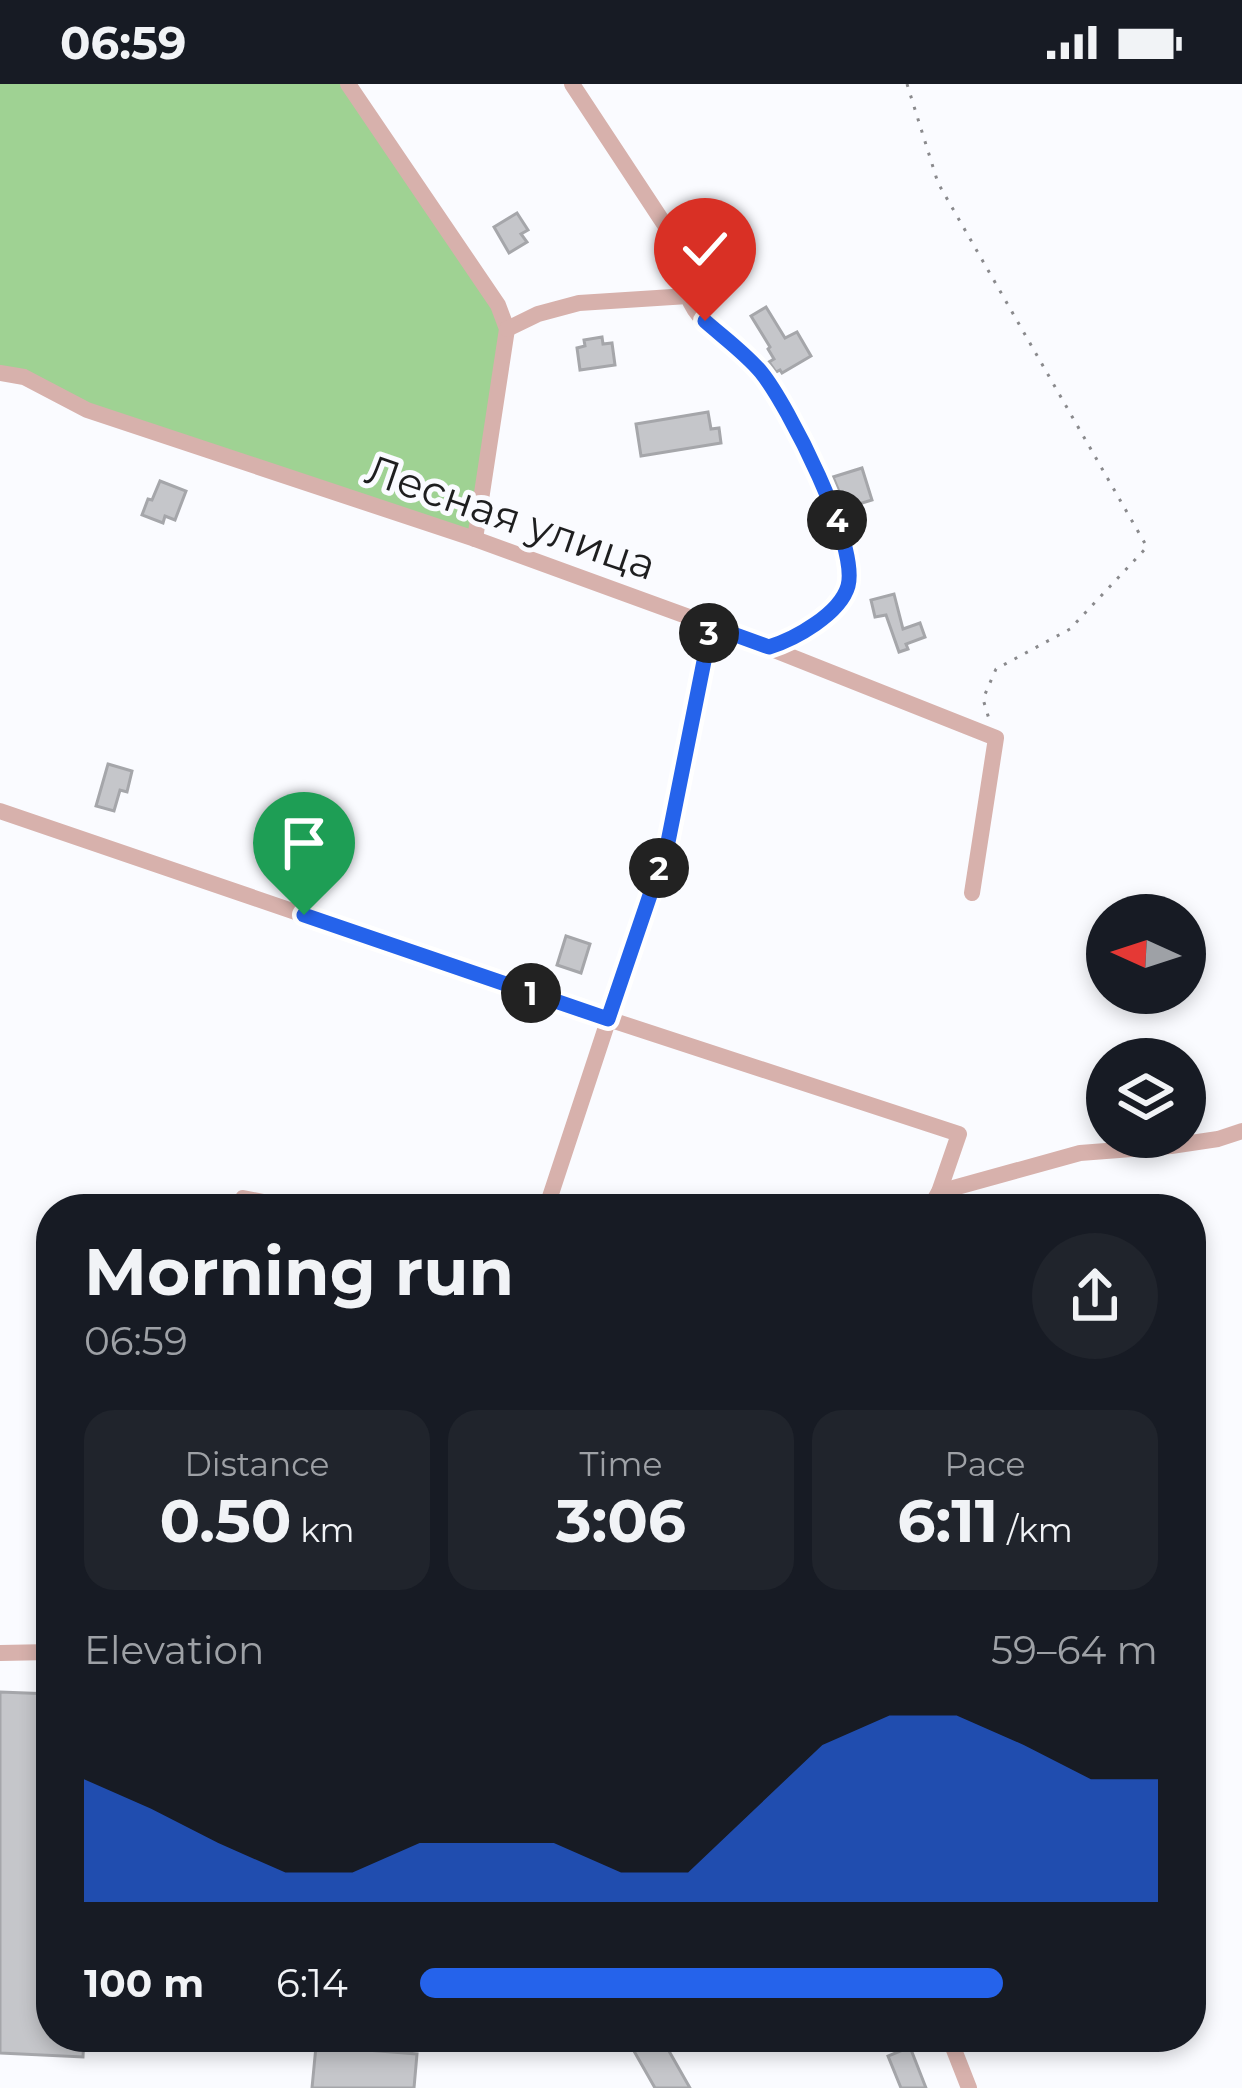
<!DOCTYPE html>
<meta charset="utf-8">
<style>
:root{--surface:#171b24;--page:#20242c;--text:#f1f3f6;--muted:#9ea1a6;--accent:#2563eb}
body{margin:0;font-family:Montserrat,sans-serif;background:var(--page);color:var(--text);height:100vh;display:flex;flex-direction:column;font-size:45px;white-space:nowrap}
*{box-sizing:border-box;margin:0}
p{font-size:39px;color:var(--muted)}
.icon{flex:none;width:66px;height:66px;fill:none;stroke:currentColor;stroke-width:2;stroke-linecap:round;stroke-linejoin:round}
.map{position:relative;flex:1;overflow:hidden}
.details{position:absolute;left:36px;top:1110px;width:1170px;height:858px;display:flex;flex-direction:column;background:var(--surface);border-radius:48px;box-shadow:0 6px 18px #0003}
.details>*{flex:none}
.needle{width:78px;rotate:273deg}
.controls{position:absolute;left:1086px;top:810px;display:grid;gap:24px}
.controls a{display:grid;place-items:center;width:120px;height:120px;border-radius:50%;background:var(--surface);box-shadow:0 6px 18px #0003;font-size:60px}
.pin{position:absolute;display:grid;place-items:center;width:102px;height:102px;color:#fff;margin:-123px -51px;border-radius:50% 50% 50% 0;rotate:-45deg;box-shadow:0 0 12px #0007}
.pin .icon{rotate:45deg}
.km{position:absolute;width:60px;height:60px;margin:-30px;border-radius:50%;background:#222;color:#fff;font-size:33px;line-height:60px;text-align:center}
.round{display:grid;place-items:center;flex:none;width:126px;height:126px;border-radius:63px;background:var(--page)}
.overview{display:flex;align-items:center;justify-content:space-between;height:204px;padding:0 48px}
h1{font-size:66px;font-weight:700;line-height:90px}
.figures{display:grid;grid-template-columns:repeat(3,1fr);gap:18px;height:204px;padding:12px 48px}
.figures div{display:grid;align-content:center;border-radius:30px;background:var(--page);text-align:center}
.figures b{font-size:60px;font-weight:700}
.figures small{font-size:33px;font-weight:400}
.figures p{font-size:33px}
.chart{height:336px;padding:24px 48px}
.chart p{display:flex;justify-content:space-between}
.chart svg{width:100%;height:216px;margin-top:12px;fill:var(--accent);opacity:.7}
ul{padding:0 48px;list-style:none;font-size:39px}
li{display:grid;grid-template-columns:192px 144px 1fr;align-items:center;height:90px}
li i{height:30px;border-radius:15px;background:var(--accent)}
.status{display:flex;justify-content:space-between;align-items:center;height:84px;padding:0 60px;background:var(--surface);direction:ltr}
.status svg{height:33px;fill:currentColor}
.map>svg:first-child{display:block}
</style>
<div class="status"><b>06:59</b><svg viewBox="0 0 49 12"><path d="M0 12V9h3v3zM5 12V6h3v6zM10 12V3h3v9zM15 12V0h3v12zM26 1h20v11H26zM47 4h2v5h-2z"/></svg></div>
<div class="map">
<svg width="1242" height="2004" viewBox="0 0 1242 2004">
<rect width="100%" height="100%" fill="#fafbff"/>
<polygon fill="#9fd293" points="0,0 348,0 507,245 475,455 0,289"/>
<g fill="#c5c6ca" stroke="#a5a6aa" stroke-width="3">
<polygon points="517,129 528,146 521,150 527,158 509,169 494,143"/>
<polygon points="766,223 785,254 797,248 811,272 782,289 780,286 776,288 769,278 774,275 768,265 770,263 751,232"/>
<polygon points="602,253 603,260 612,259 615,281 580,286 577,264 585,262 584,256"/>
<polygon points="708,328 711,345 719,344 721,359 641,372 636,340"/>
<polygon points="862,384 872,416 846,424 833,393"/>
<polygon points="160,397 186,407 175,436 165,432 163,439 142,431 148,415 152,416"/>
<polygon points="894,510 903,545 920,539 925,553 906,560 908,565 899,568 886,531 875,533 871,516"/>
<polygon points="108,680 132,687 127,708 120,706 114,727 96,722"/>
<polygon points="566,852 590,860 581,889 557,881"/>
<polygon points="0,1608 51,1610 51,1953 84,1953 83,1973 0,1969"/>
<polygon points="626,1953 661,1953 690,2004 655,2004"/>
<polygon points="316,1962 417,1970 414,2004 312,2004"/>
<polygon points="910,1963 926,2004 901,2004 888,1972"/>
</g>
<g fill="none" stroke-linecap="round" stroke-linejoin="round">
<polyline stroke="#89898c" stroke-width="3" stroke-dasharray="3 9" stroke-linecap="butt" points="907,0 938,99 1147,463 1070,545 996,585 983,615 989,635"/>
<g stroke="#d7b1ac" stroke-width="16">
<polyline points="348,0 498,221 507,245 475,455"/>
<path d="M572 0 682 167C684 176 687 185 688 194 688 200 686 206 688 212 697 241 738 264 758 285 787 316 854 453 850 495 846 526 796 555 768 563"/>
<polyline points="507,245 538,230 579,219 688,212"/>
<polyline points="0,289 24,293 87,326 475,455 711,541 996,654 972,809"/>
<polyline points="0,727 608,935 959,1050 939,1108 929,1125"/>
<polyline points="939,1108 1080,1069 1171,1062 1218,1055 1242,1047"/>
<polyline points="243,1114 299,1125"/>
<polyline points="546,1125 667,758 711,541"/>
<polyline points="0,1569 51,1568"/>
<polyline points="949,1953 969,2004"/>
</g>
</g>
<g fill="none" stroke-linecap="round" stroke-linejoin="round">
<defs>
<path id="route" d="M304 831 608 935 668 758 711 542 769 563C795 555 840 530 848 502 859 461 788 321 761 288 745 269 723 253 705 237"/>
</defs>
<use href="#route" stroke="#fff" stroke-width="24"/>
<use href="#route" stroke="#2563eb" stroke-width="15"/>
</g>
<g text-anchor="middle" stroke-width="10" stroke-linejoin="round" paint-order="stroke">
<g font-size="42" fill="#1e1e1f" stroke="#fafbff">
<text transform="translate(511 433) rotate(19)" y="15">Лесная улица</text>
</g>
</g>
</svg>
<div class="controls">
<a><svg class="needle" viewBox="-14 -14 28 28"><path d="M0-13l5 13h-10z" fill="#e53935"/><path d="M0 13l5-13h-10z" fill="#9ea1a6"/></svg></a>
<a><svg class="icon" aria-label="layers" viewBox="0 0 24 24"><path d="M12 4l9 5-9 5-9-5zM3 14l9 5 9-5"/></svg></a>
</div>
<div class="pin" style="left:304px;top:831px;background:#1e9e55"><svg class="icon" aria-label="arrive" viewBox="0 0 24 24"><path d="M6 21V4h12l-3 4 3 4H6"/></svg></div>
<div class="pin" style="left:705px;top:237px;background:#d93025"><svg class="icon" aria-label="check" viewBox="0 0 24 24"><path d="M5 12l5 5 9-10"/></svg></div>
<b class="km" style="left:531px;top:909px">1</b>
<b class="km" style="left:659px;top:784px">2</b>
<b class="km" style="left:709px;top:549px">3</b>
<b class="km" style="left:837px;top:436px">4</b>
<section class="details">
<div class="overview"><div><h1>Morning run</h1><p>06:59</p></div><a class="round"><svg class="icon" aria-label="share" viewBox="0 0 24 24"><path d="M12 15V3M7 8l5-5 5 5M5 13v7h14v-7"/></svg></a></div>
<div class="figures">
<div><p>Distance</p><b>0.50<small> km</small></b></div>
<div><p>Time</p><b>3:06</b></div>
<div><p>Pace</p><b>6:11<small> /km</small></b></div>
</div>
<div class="chart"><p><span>Elevation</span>59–64 m</p>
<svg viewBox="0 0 160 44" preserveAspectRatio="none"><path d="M0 44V19L10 25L20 32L30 38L40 38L50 32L60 32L70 32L80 38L90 38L100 25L110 12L120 6L130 6L140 12L150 19L160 19V44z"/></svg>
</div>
<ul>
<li><b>100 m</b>6:14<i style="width:79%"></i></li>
</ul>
</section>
</div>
